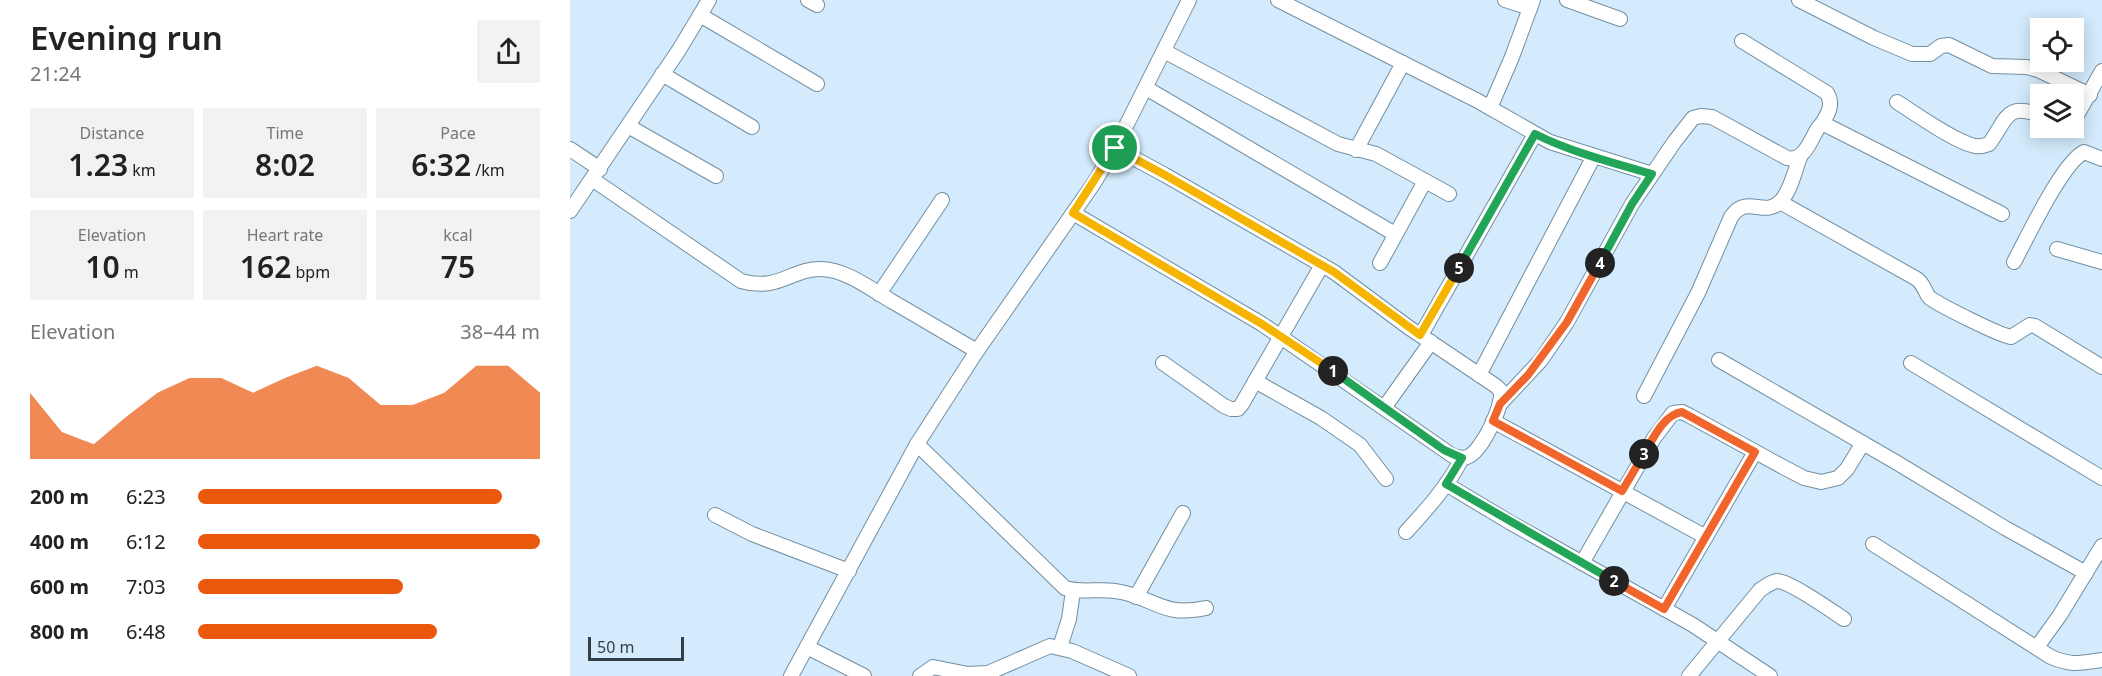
<!DOCTYPE html>
<meta charset="utf-8">
<style>
:root{--surface:#fff;--page:#f2f2f2;--text:#222;--muted:#767676;--accent:#ea580c}
body{margin:0;font-family:"Noto Sans",sans-serif;background:var(--page);color:var(--text);height:100vh;display:flex;flex-direction:column;font-size:22px;white-space:nowrap}
*{box-sizing:border-box;margin:0}
p{font-size:20px;color:var(--muted)}
.icon{flex:none;width:33px;height:33px;fill:none;stroke:currentColor;stroke-width:2;stroke-linecap:round;stroke-linejoin:round}
.map{position:relative;flex:1;overflow:hidden}
.sheet{display:flex;flex-direction:column;background:var(--surface);width:570px}
.sheet>*{flex:none}
.tools{position:absolute;left:1460px;top:18px;display:grid;gap:12px}
.tools a{display:grid;place-items:center;width:54px;height:54px;border-radius:0px;background:var(--surface);box-shadow:0 3px 15px #0003;font-size:30px}
.scale{position:absolute;left:18px;bottom:15px;width:96px;box-sizing:border-box;padding-left:6px;border:3px solid #333f47;border-top:0;font-size:16px;line-height:21px;white-space:nowrap;color:#333f47;-webkit-text-stroke:4px #d3ebfc;paint-order:stroke}
.pin{position:absolute;display:grid;place-items:center;width:51px;height:51px;color:#fff;margin:-26px;border:3px solid #fff;border-radius:50%;box-shadow:0 2px 6px #0007}
.km{position:absolute;width:30px;height:30px;margin:-15px;border-radius:50%;background:#222;color:#fff;font-size:16px;line-height:30px;text-align:center}
.round{display:grid;place-items:center;flex:none;width:63px;height:63px;border-radius:0px;background:var(--page)}
.summary{display:flex;align-items:center;justify-content:space-between;height:102px;padding:0 30px}
h1{font-size:33px;font-weight:600;line-height:45px}
.stats{display:grid;grid-template-columns:repeat(3,1fr);gap:9px;height:102px;padding:6px 30px}
.stats div{display:grid;align-content:center;border-radius:0px;background:var(--page);text-align:center}
.stats b{font-size:30px;font-weight:600}
.stats small{font-size:16px;font-weight:400}
.stats p{font-size:16px}
.chart{height:168px;padding:12px 30px}
.chart p{display:flex;justify-content:space-between}
.chart svg{width:100%;height:108px;margin-top:6px;fill:var(--accent);opacity:.7}
ul{padding:0 30px;list-style:none;font-size:20px}
li{display:grid;grid-template-columns:96px 72px 1fr;align-items:center;height:45px}
li i{height:15px;border-radius:8px;background:var(--accent)}
main{display:flex;flex:1;min-height:0}
.map>svg:first-child{display:block}
</style>
<main>
<section class="sheet">
<div class="summary"><div><h1>Evening run</h1><p>21:24</p></div><a class="round"><svg class="icon" aria-label="share" viewBox="0 0 24 24"><path d="M12 15V3M7 8l5-5 5 5M5 13v7h14v-7"/></svg></a></div>
<div class="stats">
<div><p>Distance</p><b>1.23<small> km</small></b></div>
<div><p>Time</p><b>8:02</b></div>
<div><p>Pace</p><b>6:32<small> /km</small></b></div>
</div>
<div class="stats">
<div><p>Elevation</p><b>10<small> m</small></b></div>
<div><p>Heart rate</p><b>162<small> bpm</small></b></div>
<div><p>kcal</p><b>75</b></div>
</div>
<div class="chart"><p><span>Elevation</span>38–44 m</p>
<svg viewBox="0 0 160 44" preserveAspectRatio="none"><path d="M0 44V17L10 33L20 38L30 27L40 17L50 11L60 11L70 17L80 11L90 6L100 11L110 22L120 22L130 17L140 6L150 6L160 17V44z"/></svg>
</div>
<ul>
<li><b>200 m</b>6:23<i style="width:89%"></i></li>
<li><b>400 m</b>6:12<i style="width:100%"></i></li>
<li><b>600 m</b>7:03<i style="width:60%"></i></li>
<li><b>800 m</b>6:48<i style="width:70%"></i></li>
</ul>
</section>
<div class="map">
<svg width="1532" height="676" viewBox="0 0 1532 676">
<rect width="100%" height="100%" fill="#d3ebfc"/>
<g fill="none" stroke-linecap="round" stroke-linejoin="round">
<defs>
<g id="minor">
<polyline points="238,0 247,5"/>
<polyline points="708,0 908,101 980,142 1082,174"/>
<polyline points="935,0 960,8"/>
<polyline points="997,0 1050,19"/>
<polyline points="1229,0 1304,38 1342,54 1360,54 1371,46 1379,45 1422,66 1457,67 1468,70 1520,95"/>
<polyline points="130,15 247,84"/>
<path d="M1172 41 1257 93C1264 105 1258 114 1251 125"/>
<polyline points="594,51 768,144 806,154 879,194"/>
<polyline points="92,74 182,127"/>
<polyline points="576,88 825,234"/>
<path d="M1327 102C1346 114 1385 142 1405 146 1411 147 1414 146 1419 144 1437 120 1435 102 1470 115"/>
<polyline points="920,108 942,57 963,0"/>
<polyline points="1503,122 1532,71"/>
<polyline points="58,126 146,176"/>
<polyline points="0,149 30,169"/>
<polyline points="786,150 833,63"/>
<path d="M22 179 171 281C209 292 222 268 252 269 277 270 302 290 323 302 351 318 379 335 407 351"/>
<path d="M1210 202 1347 279C1355 285 1354 292 1360 298 1371 306 1429 335 1441 337L1460 325 1465 326 1532 367"/>
<polyline points="0,211 109,50 139,0"/>
<path d="M503 213 692 324 883 456C888 457 892 459 897 457 912 452 933 406 931 391L926 386 838 327 764 272 595 175 545 148"/>
<polyline points="1487,249 1532,262"/>
<path d="M1444 262C1457 238 1492 163 1514 152L1532 159"/>
<polyline points="810,263 855,181"/>
<polyline points="309,294 372,200"/>
<polyline points="851,335 965,134"/>
<polyline points="1149,360 1324,461 1435,528 1516,573"/>
<polyline points="593,363 654,406 661,409 668,409 672,404 752,265"/>
<polyline points="1341,363 1532,478"/>
<polyline points="909,375 1024,156"/>
<polyline points="685,381 751,418 790,445 816,479"/>
<path d="M1074 396 1128 293 1161 217C1177 193 1194 219 1211 201 1221 190 1225 170 1230 157"/>
<path d="M930 404 971 360 997 322 1062 204 1105 141 1123 118 1131 116 1142 117 1217 158C1234 162 1240 141 1248 128L1251 125H1256L1432 214"/>
<polyline points="814,408 861,342"/>
<polyline points="923,421 1136,537"/>
<path d="M347 444 495 588C514 594 532 587 551 592 588 600 593 617 636 608"/>
<polyline points="876,484 941,523 1123,625 1200,676"/>
<polyline points="145,515 182,534 279,571"/>
<path d="M836 532C857 509 878 486 892 458"/>
<path d="M1303 544 1481 657C1502 666 1510 663 1532 660"/>
<polyline points="1012,563 1084,438 1103,413 1112,412 1120,416 1215,468 1234,478 1251,482 1268,478 1277,469 1293,443"/>
<polyline points="566,597 613,513"/>
<polyline points="1094,609 1185,452"/>
<polyline points="237,647 294,676"/>
<polyline points="490,647 499,619 503,591"/>
<polyline points="1467,647 1490,615 1532,546"/>
<polyline points="221,676 347,444 407,351 524,183 545,148 619,0"/>
<polyline points="350,676 363,667 398,674 418,673 480,646 502,651 559,676"/>
<path d="M1119 676 1190 590C1196 586 1201 582 1207 581 1219 581 1262 611 1274 619"/>
</g>
</defs>
<use href="#minor" stroke="#738fa1" stroke-width="16"/>
<use href="#minor" stroke="#fff" stroke-width="14"/>
</g>
<g fill="none" stroke-linecap="round" stroke-linejoin="round">
<defs>
<polyline id="split-1" points="545,148 503,213 692,324 763,371"/>
<polyline id="split-2" points="763,371 874,450 892,458 876,484 1044,581"/>
<path id="split-3" d="M1044 581 1094 609 1185 452 1112 412C1093 415 1083 439 1074 454"/>
<polyline id="split-4" points="1030,263 997,322 958,375 930,404 923,421 1052,491 1074,454"/>
<path id="split-5" d="M889 268 965 134C1001 152 1043 163 1082 174L1062 204 1030 263"/>
<polyline id="split-6" points="545,148 595,175 764,272 850,335 889,268"/>
</defs>
<use href="#split-1" stroke="#fff" stroke-width="12"/>
<use href="#split-2" stroke="#fff" stroke-width="12"/>
<use href="#split-3" stroke="#fff" stroke-width="12"/>
<use href="#split-4" stroke="#fff" stroke-width="12"/>
<use href="#split-5" stroke="#fff" stroke-width="12"/>
<use href="#split-6" stroke="#fff" stroke-width="12"/>
<use href="#split-1" stroke="#f5b400" stroke-width="8"/>
<use href="#split-2" stroke="#22a559" stroke-width="8"/>
<use href="#split-3" stroke="#f0652b" stroke-width="8"/>
<use href="#split-4" stroke="#f0652b" stroke-width="8"/>
<use href="#split-5" stroke="#22a559" stroke-width="8"/>
<use href="#split-6" stroke="#f5b400" stroke-width="8"/>
</g>
</svg>
<div class="tools">
<a><svg class="icon" aria-label="locate" viewBox="0 0 24 24"><circle cx="12" cy="12" r="6"/><path d="M12 2v4M12 18v4M2 12h4M18 12h4"/></svg></a>
<a><svg class="icon" aria-label="layers" viewBox="0 0 24 24"><path d="M12 4l9 5-9 5-9-5zM3 14l9 5 9-5"/></svg></a>
</div>
<div class="scale">50 m</div>
<div class="pin" style="left:545px;top:148px;background:#1e9e55"><svg class="icon" aria-label="arrive" viewBox="0 0 24 24"><path d="M6 21V4h12l-3 4 3 4H6"/></svg></div>
<b class="km" style="left:763px;top:371px">1</b>
<b class="km" style="left:1044px;top:581px">2</b>
<b class="km" style="left:1074px;top:454px">3</b>
<b class="km" style="left:1030px;top:263px">4</b>
<b class="km" style="left:889px;top:268px">5</b>
</div>
</main>
